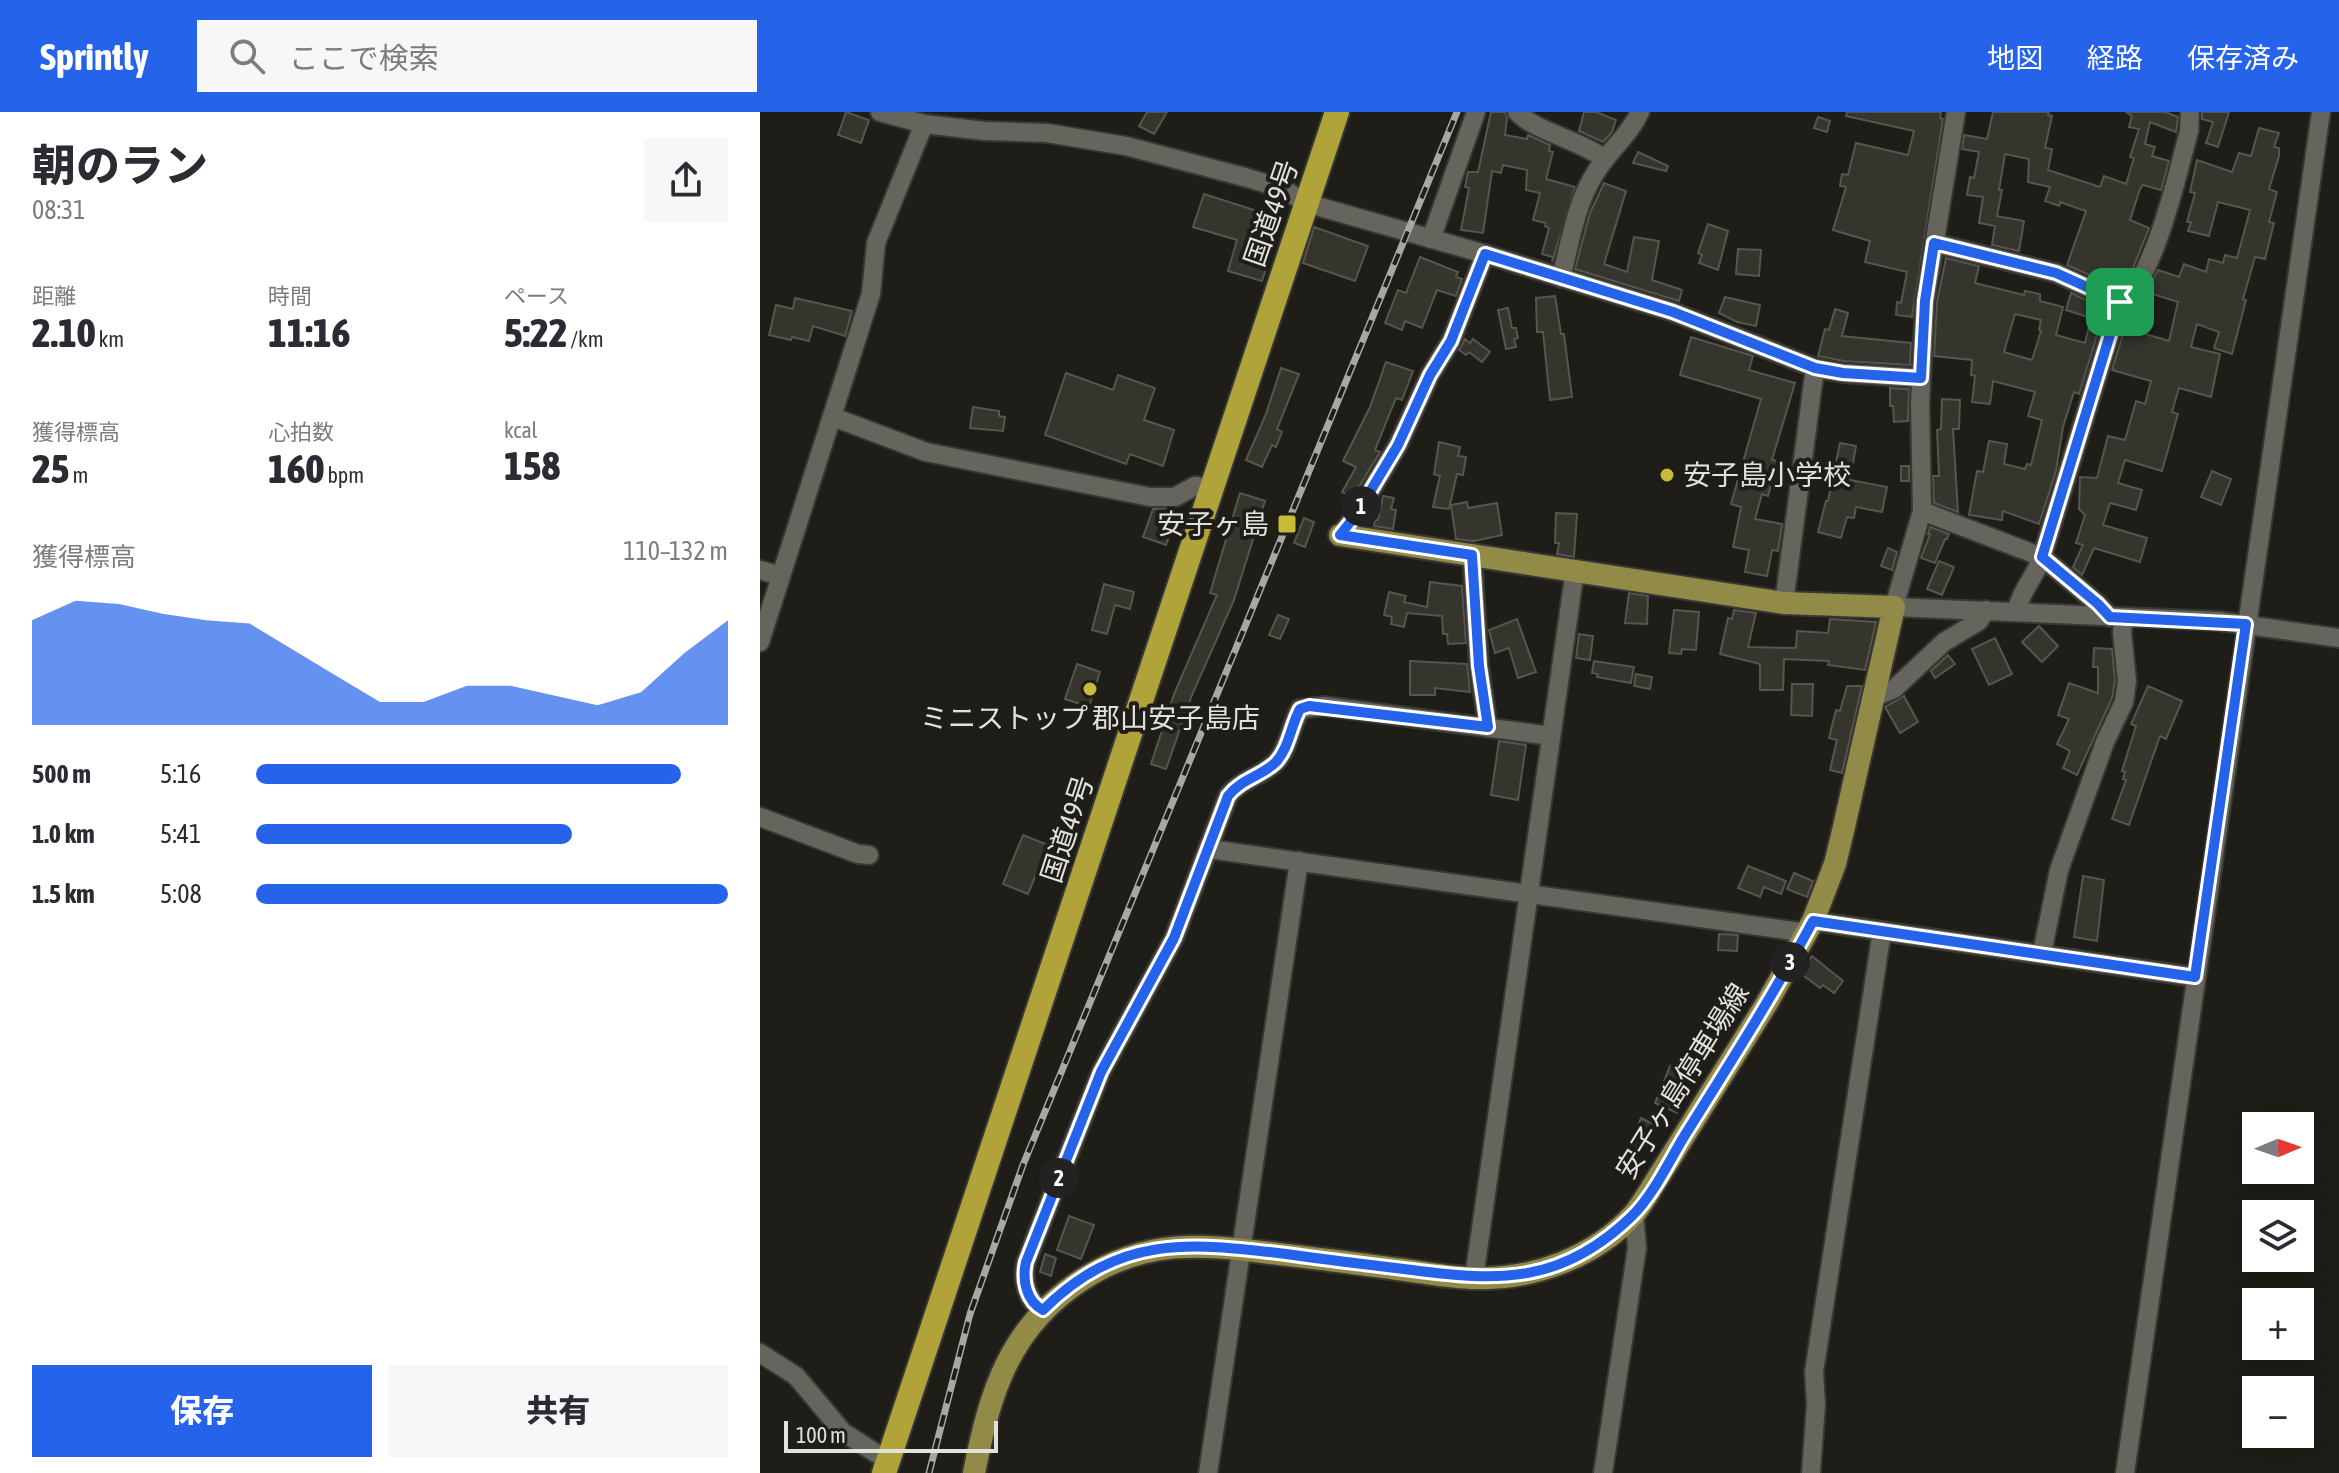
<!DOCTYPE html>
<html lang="ja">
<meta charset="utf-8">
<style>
:root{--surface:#fff;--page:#f7f7f7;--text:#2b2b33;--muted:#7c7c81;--accent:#2563eb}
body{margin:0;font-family:"Asap Condensed","Noto Sans JP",sans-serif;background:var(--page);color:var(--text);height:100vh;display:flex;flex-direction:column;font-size:30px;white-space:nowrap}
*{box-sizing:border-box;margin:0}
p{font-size:26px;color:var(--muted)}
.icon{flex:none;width:44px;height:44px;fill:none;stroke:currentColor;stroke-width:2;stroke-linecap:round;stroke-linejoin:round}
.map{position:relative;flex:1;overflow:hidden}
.sheet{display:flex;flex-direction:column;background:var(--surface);width:760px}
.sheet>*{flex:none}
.needle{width:52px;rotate:88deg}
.controls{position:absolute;left:1482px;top:1000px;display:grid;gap:16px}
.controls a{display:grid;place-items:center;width:72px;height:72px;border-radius:0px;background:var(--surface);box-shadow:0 4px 20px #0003;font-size:40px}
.scale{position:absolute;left:24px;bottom:20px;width:214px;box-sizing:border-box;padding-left:8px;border:4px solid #e2e2dd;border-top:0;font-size:22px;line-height:28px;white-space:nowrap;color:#e2e2dd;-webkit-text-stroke:6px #1e1d17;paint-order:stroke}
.pin{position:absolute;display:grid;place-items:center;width:68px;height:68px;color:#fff;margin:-34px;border-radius:16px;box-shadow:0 4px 12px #0006}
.km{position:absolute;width:40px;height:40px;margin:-20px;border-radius:50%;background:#222;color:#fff;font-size:22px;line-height:40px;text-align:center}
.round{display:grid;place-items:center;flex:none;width:84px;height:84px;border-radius:0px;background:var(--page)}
.head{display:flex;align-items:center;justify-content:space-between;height:136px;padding:0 32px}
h1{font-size:44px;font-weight:800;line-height:60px}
.stats{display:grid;grid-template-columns:repeat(3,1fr);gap:12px;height:136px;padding:8px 32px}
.stats div{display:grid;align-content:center}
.stats b{font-size:40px;font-weight:800}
.stats small{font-size:22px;font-weight:400}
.stats p{font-size:22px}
.chart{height:224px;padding:16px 32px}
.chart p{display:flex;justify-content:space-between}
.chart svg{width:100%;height:144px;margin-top:8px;fill:var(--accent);opacity:.7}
.button{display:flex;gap:16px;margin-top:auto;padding:16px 32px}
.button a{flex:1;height:92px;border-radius:0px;background:var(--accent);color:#fff;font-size:32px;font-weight:800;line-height:92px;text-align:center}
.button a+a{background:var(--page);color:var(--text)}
ul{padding:0 32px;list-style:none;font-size:26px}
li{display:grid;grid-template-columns:128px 96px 1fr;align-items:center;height:60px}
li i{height:20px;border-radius:10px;background:var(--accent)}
header{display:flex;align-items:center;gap:48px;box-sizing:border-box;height:112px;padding:0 40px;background:var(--accent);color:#fff}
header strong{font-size:38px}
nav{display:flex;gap:44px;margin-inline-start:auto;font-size:28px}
.search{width:560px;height:72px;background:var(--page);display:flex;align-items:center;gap:20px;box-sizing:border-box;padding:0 28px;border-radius:0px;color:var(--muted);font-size:30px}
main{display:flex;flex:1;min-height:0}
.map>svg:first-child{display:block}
</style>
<header>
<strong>Sprintly</strong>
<div class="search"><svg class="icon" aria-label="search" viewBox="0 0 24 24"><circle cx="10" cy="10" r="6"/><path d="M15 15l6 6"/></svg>ここで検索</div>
<nav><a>地図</a><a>経路</a><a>保存済み</a></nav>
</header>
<main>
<section class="sheet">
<div class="head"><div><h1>朝のラン</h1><p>08:31</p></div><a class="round"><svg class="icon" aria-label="share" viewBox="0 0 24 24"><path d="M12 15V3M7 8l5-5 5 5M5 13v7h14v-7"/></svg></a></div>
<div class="stats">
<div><p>距離</p><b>2.10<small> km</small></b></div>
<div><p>時間</p><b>11:16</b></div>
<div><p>ペース</p><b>5:22<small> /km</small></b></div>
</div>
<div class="stats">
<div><p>獲得標高</p><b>25<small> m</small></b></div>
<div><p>心拍数</p><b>160<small> bpm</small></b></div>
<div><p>kcal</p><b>158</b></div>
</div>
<div class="chart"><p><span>獲得標高</span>110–132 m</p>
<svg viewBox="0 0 160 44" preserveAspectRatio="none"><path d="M0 44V12L10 6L20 7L30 10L40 12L50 13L60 21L70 29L80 37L90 37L100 32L110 32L120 35L130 38L140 34L150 22L160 12V44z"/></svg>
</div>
<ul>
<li><b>500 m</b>5:16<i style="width:90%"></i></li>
<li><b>1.0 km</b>5:41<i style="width:67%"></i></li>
<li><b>1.5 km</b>5:08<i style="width:100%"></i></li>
</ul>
<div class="button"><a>保存</a><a>共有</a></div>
</section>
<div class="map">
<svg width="1579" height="1361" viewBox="0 0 1579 1361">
<rect width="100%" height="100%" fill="#1e1d17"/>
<g fill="#35352e" stroke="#56554e" stroke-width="2" fill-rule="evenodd">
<polygon points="86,0 109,8 101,31 78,23"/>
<polygon points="387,0 407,0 394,22 379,14"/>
<polygon points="731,0 745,0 747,6 745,23 767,27 768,23 790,33 789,39 793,40 786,67 815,75 792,150 793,145 782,142 789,116 785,114 786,111 773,108 780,81 766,78 767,58 743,53 741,61 732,59 723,121 701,118 709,76 705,75 708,60 718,60"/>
<polygon points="824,0 836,0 856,8 852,20 843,30 819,19"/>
<polygon points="1087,0 1181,0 1180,6 1183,7 1152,205 1136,203 1137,190 1141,191 1147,160 1105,150 1110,129 1073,118 1086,75 1080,74 1082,62 1088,63 1096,31 1148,43 1154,19 1086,4"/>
<polygon points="1233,0 1289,0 1288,3 1292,4 1285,36 1292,37 1288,58 1340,75 1344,64 1366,72 1374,46 1370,45 1379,17 1369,15 1372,4 1366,0 1405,0 1418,5 1416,20 1390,10 1385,32 1395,35 1392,44 1409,49 1401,78 1383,73 1380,77 1370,108 1389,116 1373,156 1360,174 1351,170 1351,173 1307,153 1326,99 1300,90 1299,94 1285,89 1290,75 1268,70 1269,47 1245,42 1239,78 1242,78 1237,104 1264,109 1259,139 1232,133 1235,114 1219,111 1223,85 1207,83 1210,65 1214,66 1219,40 1202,37 1204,23 1227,27"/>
<polygon points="1442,0 1469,0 1458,35 1446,31 1453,10 1442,7"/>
<polygon points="1058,5 1070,9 1067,20 1054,16"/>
<polygon points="1499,16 1519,21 1514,35 1519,36 1519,44 1509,77 1517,80 1509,110 1514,111 1505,147 1495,145 1483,187 1486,188 1472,242 1454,236 1459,220 1437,212 1431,235 1460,242 1451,285 1419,276 1412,300 1418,302 1402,359 1365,348 1358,371 1382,378 1376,398 1350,391 1343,413 1387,426 1380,450 1334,436 1322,463 1313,455 1323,433 1316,431 1325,403 1319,397 1320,365 1337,366 1348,324 1365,328 1376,289 1385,292 1391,269 1352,258 1365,216 1409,229 1418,190 1386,180 1398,158 1419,165 1424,152 1446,160 1449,147 1463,151 1465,143 1477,146 1490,98 1458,90 1449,124 1428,119 1431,110 1427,110 1435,81 1430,80 1437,48 1472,60 1479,41 1491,44"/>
<polygon points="878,40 908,54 906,59 873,51"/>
<polygon points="844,71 866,79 844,152 867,160 874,125 899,129 892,168 922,178 919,189 815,157 830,101"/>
<polygon points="444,82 522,107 502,169 468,159 477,128 433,115"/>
<polygon points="948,112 968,119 958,158 939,151 942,143 938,141"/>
<polygon points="554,115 608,134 595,169 543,151"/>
<polygon points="978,137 1001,138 999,164 976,162"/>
<polygon points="660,145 698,160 696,165 702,167 696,184 677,178 662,216 645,209 642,218 625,211 638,178 646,181"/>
<path d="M1186 146 1219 154 1215 171 1264 183 1265 179 1280 182V189L1303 195 1296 223 1325 231 1331 206 1306 198 1311 181 1328 189 1327 192 1345 197 1319 282 1314 280 1303 315 1296 359 1279 412 1243 399 1242 408 1209 403 1217 359 1223 360 1229 329 1247 332 1244 352 1265 357 1267 352 1271 353 1282 308 1268 304 1275 280 1233 269 1230 292 1212 290 1215 264 1211 263 1212 248 1174 244 1177 190ZM1255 202 1281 208 1279 218 1281 219 1272 248 1244 240Z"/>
<polygon points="795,184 801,222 804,222 812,285 790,288 783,220 777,220 776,186"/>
<polygon points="965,185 1000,193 996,214 977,210 959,201"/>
<polygon points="35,186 92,199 85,224 53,214 49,229 32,225 31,228 9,223 16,193 33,197"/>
<polygon points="748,196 752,216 756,216 758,226 754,227 756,235 746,237 738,198"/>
<polygon points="1075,197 1088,201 1082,224 1151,231 1150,253 1084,249 1058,244 1065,217 1069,218"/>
<polygon points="931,225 993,244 989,258 1035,271 1012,348 1018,349 1008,384 1002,382 995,407 1022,412 1018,439 1012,438 1007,464 985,460 989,438 973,435 981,395 971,392 1001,287 920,263"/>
<polygon points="705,227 710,231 713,227 730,240 722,250 709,240 706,243 699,238"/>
<polygon points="626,250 653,259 642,288 636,286 615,338 620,340 592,386 582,380 596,355 583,349 610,295"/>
<polygon points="521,256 539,262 517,317 522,320 516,335 512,333 502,355 486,348 506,302"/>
<polygon points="306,261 353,278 358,263 395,276 384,308 414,318 403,354 370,342 366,352 285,323"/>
<polygon points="1130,276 1149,277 1148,309 1134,310 1133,294 1130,294"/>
<polygon points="1182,287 1200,288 1199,317 1193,317 1198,400 1174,391 1173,364 1179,364 1177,318 1181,317"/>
<polygon points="213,295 239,299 239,304 245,305 243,319 210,316"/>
<polygon points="679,330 700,335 698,344 706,345 703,363 697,362 689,397 673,395 680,364 674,362"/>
<polygon points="1080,331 1096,334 1090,368 1127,375 1122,400 1096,395 1094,406 1087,405 1081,426 1058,420 1066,389 1068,389"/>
<rect x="1141" y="354" width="8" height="15"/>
<polygon points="1452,359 1471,367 1461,393 1441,385"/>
<polygon points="480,381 505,389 474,488 432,583 406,657 391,652 414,582 457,483 450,481"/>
<polygon points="623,384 634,386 631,397 636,398 633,417 614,414 615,408 618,408"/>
<polygon points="707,390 708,396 737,391 742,423 714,429 696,427 691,393"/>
<polygon points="393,397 410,397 404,416 411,418 406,433 383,425"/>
<polygon points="796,401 817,402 814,445 797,442 799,431 795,431"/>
<polygon points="544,406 554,410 545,435 534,431"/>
<polygon points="1170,415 1189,422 1187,427 1185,427 1175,451 1161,446 1170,422 1168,422"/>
<polygon points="1128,436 1137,440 1132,458 1121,454"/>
<polygon points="1179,449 1194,455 1182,483 1167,477"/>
<polygon points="670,470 702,474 706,531 688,532 687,522 683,522 682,504 647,501 644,515 631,512 632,505 624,503 629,480 646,484 644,490 667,495"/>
<polygon points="344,472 374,480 370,497 355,493 347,522 332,518"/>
<polygon points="869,481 888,484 887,512 865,511"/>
<polygon points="914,498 939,500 936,538 922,537 921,542 909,541"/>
<polygon points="974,498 996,501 988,535 1036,536 1037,519 1068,521 1070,507 1116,510 1105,558 1068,553 1069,549 1024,547 1023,578 1000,578 1000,552 960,542 968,506 972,507"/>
<polygon points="518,503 529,507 520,527 509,523"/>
<polygon points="757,507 776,560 758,566 749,536 735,541 729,518"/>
<polygon points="1279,514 1298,534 1282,550 1262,530"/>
<polygon points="819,522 833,524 830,548 816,546"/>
<polygon points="1235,526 1252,562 1229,573 1212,537"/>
<polygon points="1334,536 1352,537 1355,569 1352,586 1317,663 1303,656 1310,639 1297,632 1309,607 1298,603 1309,571 1338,581 1338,555 1333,555"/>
<polygon points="1188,543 1195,552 1175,566 1171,559"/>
<polygon points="650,549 707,552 710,580 675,576 675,583 650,583"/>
<polygon points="834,549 874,555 871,571 837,565 838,562 832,561"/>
<polygon points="317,552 340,560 329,595 305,587"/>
<polygon points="876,562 892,565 890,577 874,574"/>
<polygon points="1032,572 1053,572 1052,604 1031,603"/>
<polygon points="1087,574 1102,574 1082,661 1070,658 1077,628 1069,626 1076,598 1080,599"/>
<polygon points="1388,574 1422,589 1406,627 1400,624 1369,713 1352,707 1366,668 1363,667 1365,660 1362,659 1376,614 1371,612"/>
<polygon points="1144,584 1158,610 1140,621 1125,595"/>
<polygon points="739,629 766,633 758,688 731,683"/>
<polygon points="263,723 288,733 268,782 243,772"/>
<polygon points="988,754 1026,769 1021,782 1004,775 1000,785 978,776"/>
<polygon points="1034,761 1053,769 1047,785 1027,777"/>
<polygon points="1323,764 1344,768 1337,829 1314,825"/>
<polygon points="959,822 978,823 977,839 958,838"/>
<polygon points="1052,844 1083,869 1074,881 1063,873 1060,876 1040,861"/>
<polygon points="910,954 933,963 917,1001 895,991"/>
<polygon points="881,1006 893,1012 882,1036 870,1031"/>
<polygon points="309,1104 334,1113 321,1147 297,1138"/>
<polygon points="285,1142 296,1146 291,1164 280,1160"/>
</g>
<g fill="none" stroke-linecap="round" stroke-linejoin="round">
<defs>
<g id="minor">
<polyline points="120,0 164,12 225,19 287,21 366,34 488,66 523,77 546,91 725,142 913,200 1055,256 1083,261 1161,266"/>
<path d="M757 0C776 20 820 28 845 47"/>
<polyline points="1196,0 1165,189 1160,292 1162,399 1134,495 1459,509 1579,526"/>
<polyline points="671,127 716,0"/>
<polyline points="1174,131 1296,161 1360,190"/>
<path d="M801 166C810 131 816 90 836 60 849 38 869 24 880 0"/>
<polyline points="73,305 166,340 390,385 415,385 435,374 451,376"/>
<polyline points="1162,399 1282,445 1338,492 1350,505"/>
<polyline points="580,423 596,403 638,333 670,263 691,229 725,142"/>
<polyline points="712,443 719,554 728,615"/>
<polyline points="0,458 21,464"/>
<polyline points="1024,491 1055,256"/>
<path d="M1257 499C1260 479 1276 464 1282 445L1360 190C1393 173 1419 56 1429 19L1430 0"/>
<polyline points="0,530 111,182 116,131 164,12"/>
<polyline points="1112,586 1134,577 1184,530 1219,509 1226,498"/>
<polyline points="0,705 98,742 109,743"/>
<polyline points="449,737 1047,821"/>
<polyline points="1053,809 1435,865"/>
<polyline points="1282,841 1299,758 1345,630 1364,590 1367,569 1362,520 1364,506"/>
<polyline points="714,1166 815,458"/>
<path d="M283 1198C266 1188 262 1168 266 1150L341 960 414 826 468 684C481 667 502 664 516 650 529 636 531 613 540 597L564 594 791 624"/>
<polyline points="0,1241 36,1264 83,1320 128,1349"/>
<polyline points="448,1361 539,749"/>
<polyline points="843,1361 877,1136 874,1102"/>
<polyline points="1051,1361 1056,1292 1054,1260 1122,819"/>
<polyline points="1365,1361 1561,0"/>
</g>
<path id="major" d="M214 1361C230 1279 250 1214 323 1167 385 1127 441 1132 510 1141 552 1146 595 1151 637 1157 663 1160 689 1166 715 1166 773 1168 835 1145 874 1102 880 1095 886 1085 891 1077L1007 891 1053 809 1075 752 1083 719 1134 495 1024 491 580 423"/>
<polyline id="highway" points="124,1361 577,0"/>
</defs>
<use href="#minor" stroke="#383734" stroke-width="22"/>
<use href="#major" stroke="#383734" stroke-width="26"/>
<use href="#highway" stroke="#383734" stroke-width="28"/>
<use href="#minor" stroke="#65655d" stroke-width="18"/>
<use href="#major" stroke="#928a47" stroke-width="22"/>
<use href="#highway" stroke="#b0a339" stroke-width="24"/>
<defs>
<polyline id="rail" points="169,1361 210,1202 263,1053 697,0"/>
</defs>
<use href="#rail" stroke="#a8a8a2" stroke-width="7"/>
<use href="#rail" stroke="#1e1d17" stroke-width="4" stroke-dasharray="12" stroke-linecap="butt"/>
</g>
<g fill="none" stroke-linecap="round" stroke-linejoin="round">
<defs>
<path id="route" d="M1174 131 1296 161 1360 190 1282 445 1338 492 1350 505 1486 512 1435 865 1053 809C1014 882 969 953 925 1023 909 1049 894 1082 872 1104 803 1171 741 1170 652 1158 610 1153 568 1148 526 1142 428 1130 359 1123 283 1198 266 1189 262 1168 266 1150L341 960 414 826 468 684C481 667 502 664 516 650 529 636 531 613 540 597L549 594 728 615 719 554 712 443 580 423 596 403 638 333 670 263 691 229 725 142 913 200 1055 256 1083 261 1161 266 1165 189Z"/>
</defs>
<use href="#route" stroke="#fff" stroke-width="16"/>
<use href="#route" stroke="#2563eb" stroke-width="10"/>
</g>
<g fill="#caba3a" stroke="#1e1d17" stroke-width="3">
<circle cx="907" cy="363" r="8"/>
<rect x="517" y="402" width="20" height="20" rx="4"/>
<circle cx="330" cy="577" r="8"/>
</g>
<g text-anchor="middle" stroke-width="8" stroke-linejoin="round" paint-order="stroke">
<g font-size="28" fill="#e2e2dd" stroke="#1e1d17">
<text transform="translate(511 101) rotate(-71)" y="10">国道49号</text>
<text transform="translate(307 717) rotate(-72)" y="10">国道49号</text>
<text transform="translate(922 969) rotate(-58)" y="10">安子ヶ島停車場線</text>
</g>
<g font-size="28" fill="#e2e2dd" stroke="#1e1d17" text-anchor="start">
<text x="923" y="373">安子島小学校</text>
<text x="509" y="422" text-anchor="end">安子ヶ島</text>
<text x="330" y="616" text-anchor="middle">ミニストップ 郡山安子島店</text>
</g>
</g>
</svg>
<div class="controls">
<a><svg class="needle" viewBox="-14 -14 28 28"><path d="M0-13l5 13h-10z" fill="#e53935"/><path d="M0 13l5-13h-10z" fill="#7c7c81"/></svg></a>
<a><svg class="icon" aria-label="layers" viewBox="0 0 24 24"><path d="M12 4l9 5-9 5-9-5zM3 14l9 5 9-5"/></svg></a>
<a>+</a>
<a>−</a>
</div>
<div class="scale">100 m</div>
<div class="pin" style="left:1360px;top:190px;background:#1e9e55"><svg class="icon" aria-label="arrive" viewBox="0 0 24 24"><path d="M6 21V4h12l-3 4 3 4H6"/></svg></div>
<b class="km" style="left:601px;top:394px">1</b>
<b class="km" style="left:299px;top:1066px">2</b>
<b class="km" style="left:1030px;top:850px">3</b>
</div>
</main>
